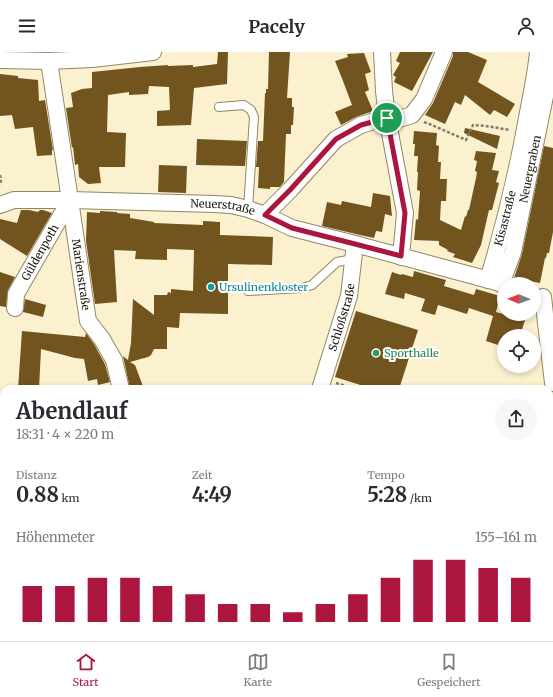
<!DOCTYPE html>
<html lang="de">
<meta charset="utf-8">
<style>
:root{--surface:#fff;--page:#f7f7f7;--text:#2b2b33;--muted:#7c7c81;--line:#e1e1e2;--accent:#ac163e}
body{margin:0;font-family:Merriweather,serif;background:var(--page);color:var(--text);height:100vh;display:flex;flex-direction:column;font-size:15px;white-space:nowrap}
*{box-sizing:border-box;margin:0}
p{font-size:13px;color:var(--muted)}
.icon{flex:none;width:22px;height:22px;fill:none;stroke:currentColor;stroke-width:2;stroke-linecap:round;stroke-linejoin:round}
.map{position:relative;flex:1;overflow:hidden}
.sheet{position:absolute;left:0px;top:333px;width:553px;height:256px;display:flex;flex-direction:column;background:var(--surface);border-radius:12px 12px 0 0;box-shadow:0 2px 6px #0003}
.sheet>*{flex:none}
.needle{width:26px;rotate:271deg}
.buttons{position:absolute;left:497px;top:225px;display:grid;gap:8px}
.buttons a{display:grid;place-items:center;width:44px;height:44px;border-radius:50%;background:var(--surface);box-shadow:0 2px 6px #0003;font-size:20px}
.pin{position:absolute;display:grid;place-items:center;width:34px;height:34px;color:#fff;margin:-17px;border:2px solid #fff;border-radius:50%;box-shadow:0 1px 4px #0007}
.round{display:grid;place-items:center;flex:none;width:42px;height:42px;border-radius:21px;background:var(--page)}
.summary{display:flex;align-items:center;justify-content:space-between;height:68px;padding:0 16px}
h1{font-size:22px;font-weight:700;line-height:30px}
.figures{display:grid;grid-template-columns:repeat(3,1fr);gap:6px;height:68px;padding:4px 16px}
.figures div{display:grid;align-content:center}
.figures b{font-size:20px;font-weight:700}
.figures small{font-size:11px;font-weight:400}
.figures p{font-size:11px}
.chart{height:112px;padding:8px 16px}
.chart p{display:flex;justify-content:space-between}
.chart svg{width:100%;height:72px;margin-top:4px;stroke:var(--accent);stroke-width:6}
header{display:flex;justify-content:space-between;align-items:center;height:52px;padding:0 16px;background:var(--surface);font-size:18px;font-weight:700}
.tab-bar{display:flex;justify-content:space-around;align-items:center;height:56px;border-top:1px solid var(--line);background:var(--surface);font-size:11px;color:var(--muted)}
.tab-bar a{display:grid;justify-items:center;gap:2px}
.tab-bar .selected{color:var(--accent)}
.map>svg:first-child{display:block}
</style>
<header><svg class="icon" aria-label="menu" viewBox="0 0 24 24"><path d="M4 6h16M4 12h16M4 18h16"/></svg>Pacely<svg class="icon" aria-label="person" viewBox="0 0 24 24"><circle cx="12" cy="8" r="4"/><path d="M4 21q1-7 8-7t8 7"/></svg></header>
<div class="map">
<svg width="553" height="589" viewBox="0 0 553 589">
<rect width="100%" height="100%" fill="#fbf1ce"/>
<g fill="#72541f">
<polygon points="218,0 228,0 227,32 194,36 191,73 157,74 157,59 170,58 169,35 149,34 148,42 129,43 129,40 108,43 107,80 126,81 125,115 99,115 101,131 88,132 79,125 78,112 75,113 73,95 72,96 66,56 73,55 71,41 82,37 92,36 92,20 140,15 168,13 168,14 193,13 193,15 217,12"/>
<polygon points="269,0 290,0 287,46 292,46 292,55 294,55 293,73 291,73 291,82 286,82 284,130 280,135 270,135 270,137 258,136 259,115 256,115 258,89 263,89 265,41 266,41 266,37 268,37"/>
<polygon points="400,0 433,0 412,39 394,30 396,25 393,23 400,11 396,9"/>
<polygon points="453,0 468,0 487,8 478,30 515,52 507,65 494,58 490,63 465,43 461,53 455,50 445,72 425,63 433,51 453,4"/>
<polygon points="364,1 371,20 365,22 369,38 365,40 373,59 356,65 341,73 335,60 352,53 343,29 335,9 348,5 347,2"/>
<polygon points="0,22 18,24 18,26 38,28 39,49 45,48 53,98 52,98 52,103 37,104 33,75 15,77 12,63 0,64"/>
<polygon points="465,76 500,84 497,97 464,81"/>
<polygon points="414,79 437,81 436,93 439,94 438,110 441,110 440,127 447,127 446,149 441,149 440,168 461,178 465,164 466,165 468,158 469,158 476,126 477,120 475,119 477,109 474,108 476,99 496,101 492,118 499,119 496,130 499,131 492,158 489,158 481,193 472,211 453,205 455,202 447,199 448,198 439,193 439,189 414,188 416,167 418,168 420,139 417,138 418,120 417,120 418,104 414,104 415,92 413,92"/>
<polygon points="197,87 247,89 245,114 196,113"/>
<polygon points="544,94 553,96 553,180 549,201 547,201 546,206 545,206 540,231 514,226 522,202"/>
<polygon points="159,113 187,114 186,141 158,140"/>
<polygon points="373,141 390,144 392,164 385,162 382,180 376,179 374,186 360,183 322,174 327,150 341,153 342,149 371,155"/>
<polygon points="21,158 29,158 38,160 40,158 43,158 52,161 27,204 0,187 0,167 17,171"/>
<polygon points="100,159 117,160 117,161 130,162 130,166 154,170 154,171 203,173 203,169 220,170 220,183 273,185 272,213 228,212 228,262 180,261 179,276 167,275 167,297 154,297 151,303 148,305 130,310 135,313 144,337 130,337 123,304 128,308 131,291 133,247 154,263 154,243 167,243 168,240 171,241 171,237 193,239 194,198 167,197 167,208 135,207 136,199 114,198 117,250 95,252 86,189 87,160 100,161"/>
<polygon points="414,219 446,228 444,234 474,243 476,237 500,244 496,260 525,268 520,284 504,284 504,295 486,289 493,264 469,256 467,262 438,253 435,263 421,259 425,247 405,241 404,247 385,242 392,220 401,223 402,222 413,225"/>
<polygon points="0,220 15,225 8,238 6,255 0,254"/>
<polygon points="25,247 46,253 43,265 23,260"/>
<polygon points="356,259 418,278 399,337 373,337 335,325"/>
<polygon points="22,279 85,285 86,281 94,292 105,312 110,330 98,333 97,327 88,329 84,307 75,306 41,297 39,337 18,337"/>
</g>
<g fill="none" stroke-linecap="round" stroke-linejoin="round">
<defs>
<g id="lane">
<polyline points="219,55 244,53 251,58 254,65 248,157"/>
<polyline points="248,239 302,236 312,233 337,210 353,207"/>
</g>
<g id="street">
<polyline points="382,0 384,39 387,65 405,161 401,205"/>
<polyline points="0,8 49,9 92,7 153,0"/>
<path id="s1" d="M49 9 70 148 88 269 102 287 114 308 121 337"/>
<path id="s2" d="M0 153 14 148H70L215 152 231 153 248 157 265 163 292 176 355 192 504 232"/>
<polyline points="265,163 290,138 336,87 361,73 387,65 399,67 412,63 424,47 444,0"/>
<path id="s3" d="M488 228C504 175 517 121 527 66 531 44 536 22 538 0"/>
<path id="s4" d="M501 232 513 200 551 15 552 0"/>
<polyline points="543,245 553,331"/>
<path id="s5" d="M15 256 16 242 70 148"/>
<path id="s6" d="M320 337 349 244 355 192"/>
<polyline points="0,372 4,375"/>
<polyline points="0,421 4,421"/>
<polyline points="0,562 4,589"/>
</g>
</defs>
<use href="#lane" stroke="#908766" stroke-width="10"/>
<use href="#street" stroke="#908766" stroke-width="18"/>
<g stroke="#847d66" stroke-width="2.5" stroke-dasharray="3 2" stroke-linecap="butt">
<polyline points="424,70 432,73 466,88 473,73 486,74 510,78"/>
<polyline points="0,123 1,128 0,133"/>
<polyline points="336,331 349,335 349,337"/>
<polyline points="549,481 553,480"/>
<polyline points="0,538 4,539"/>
</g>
<use href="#lane" stroke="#fff" stroke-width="8"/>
<use href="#street" stroke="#fff" stroke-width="16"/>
</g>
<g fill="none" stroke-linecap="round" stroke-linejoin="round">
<defs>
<polygon id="route" points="387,66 405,161 401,204 355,192 292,176 265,163 290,138 336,87 361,73"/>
</defs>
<use href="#route" stroke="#fff" stroke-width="8"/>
<use href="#route" stroke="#ac163e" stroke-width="5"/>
</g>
<circle fill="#0f9aa8" stroke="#fff" stroke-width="1.5" cx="211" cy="235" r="4"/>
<circle fill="#2e9e5b" stroke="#fff" stroke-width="1.5" cx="376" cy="301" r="4"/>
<g text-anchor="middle" stroke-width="4" stroke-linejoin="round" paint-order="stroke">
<g font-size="11" fill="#1b180b" stroke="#fff">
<text dy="4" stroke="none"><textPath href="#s4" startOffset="119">Neuergraben</textPath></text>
<text dy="4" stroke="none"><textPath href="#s2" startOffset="224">Neuerstraße</textPath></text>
<text dy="4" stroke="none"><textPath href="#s3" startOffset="64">Kisastraße</textPath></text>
<text dy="4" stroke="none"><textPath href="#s5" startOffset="62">Güldenpoth</textPath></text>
<text dy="4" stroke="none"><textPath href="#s1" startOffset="216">Marienstraße</textPath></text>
<text dy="4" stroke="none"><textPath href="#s6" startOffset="75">Schloßstraße</textPath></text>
</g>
<g font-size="11" fill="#0d838f" stroke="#fff" text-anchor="start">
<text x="219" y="239">Ursulinenkloster</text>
</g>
<g font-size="11" fill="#27864d" stroke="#fff" text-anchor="start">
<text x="384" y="305">Sporthalle</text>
</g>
</g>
</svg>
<div class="buttons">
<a><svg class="needle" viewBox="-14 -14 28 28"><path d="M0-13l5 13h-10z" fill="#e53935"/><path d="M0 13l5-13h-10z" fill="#7c7c81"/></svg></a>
<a><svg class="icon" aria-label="locate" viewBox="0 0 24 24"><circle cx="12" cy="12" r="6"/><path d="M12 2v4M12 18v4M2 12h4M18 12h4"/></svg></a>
</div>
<div class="pin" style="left:387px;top:66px;background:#1e9e55"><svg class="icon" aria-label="arrive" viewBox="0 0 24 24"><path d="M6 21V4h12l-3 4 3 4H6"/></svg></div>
<section class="sheet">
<div class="summary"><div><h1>Abendlauf</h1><p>18:31 · 4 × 220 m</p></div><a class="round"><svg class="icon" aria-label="share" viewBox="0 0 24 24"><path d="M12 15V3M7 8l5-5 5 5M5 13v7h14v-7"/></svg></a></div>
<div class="figures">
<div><p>Distanz</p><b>0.88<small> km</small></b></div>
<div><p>Zeit</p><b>4:49</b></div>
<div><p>Tempo</p><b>5:28<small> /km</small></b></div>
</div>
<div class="chart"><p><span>Höhenmeter</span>155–161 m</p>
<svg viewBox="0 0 160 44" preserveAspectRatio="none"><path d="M5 44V22M15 44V22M25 44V17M35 44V17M45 44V22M55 44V27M65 44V33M75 44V33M85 44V38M95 44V33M105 44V27M115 44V17M125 44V6M135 44V6M145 44V11M155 44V17"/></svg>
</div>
</section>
</div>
<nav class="tab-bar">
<a class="selected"><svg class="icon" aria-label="home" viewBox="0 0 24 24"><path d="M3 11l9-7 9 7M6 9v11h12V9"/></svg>Start</a>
<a><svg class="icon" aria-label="map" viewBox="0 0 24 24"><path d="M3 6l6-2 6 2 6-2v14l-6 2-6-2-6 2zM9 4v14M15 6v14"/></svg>Karte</a>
<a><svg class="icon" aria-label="saved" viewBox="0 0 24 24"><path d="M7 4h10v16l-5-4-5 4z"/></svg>Gespeichert</a>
</nav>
